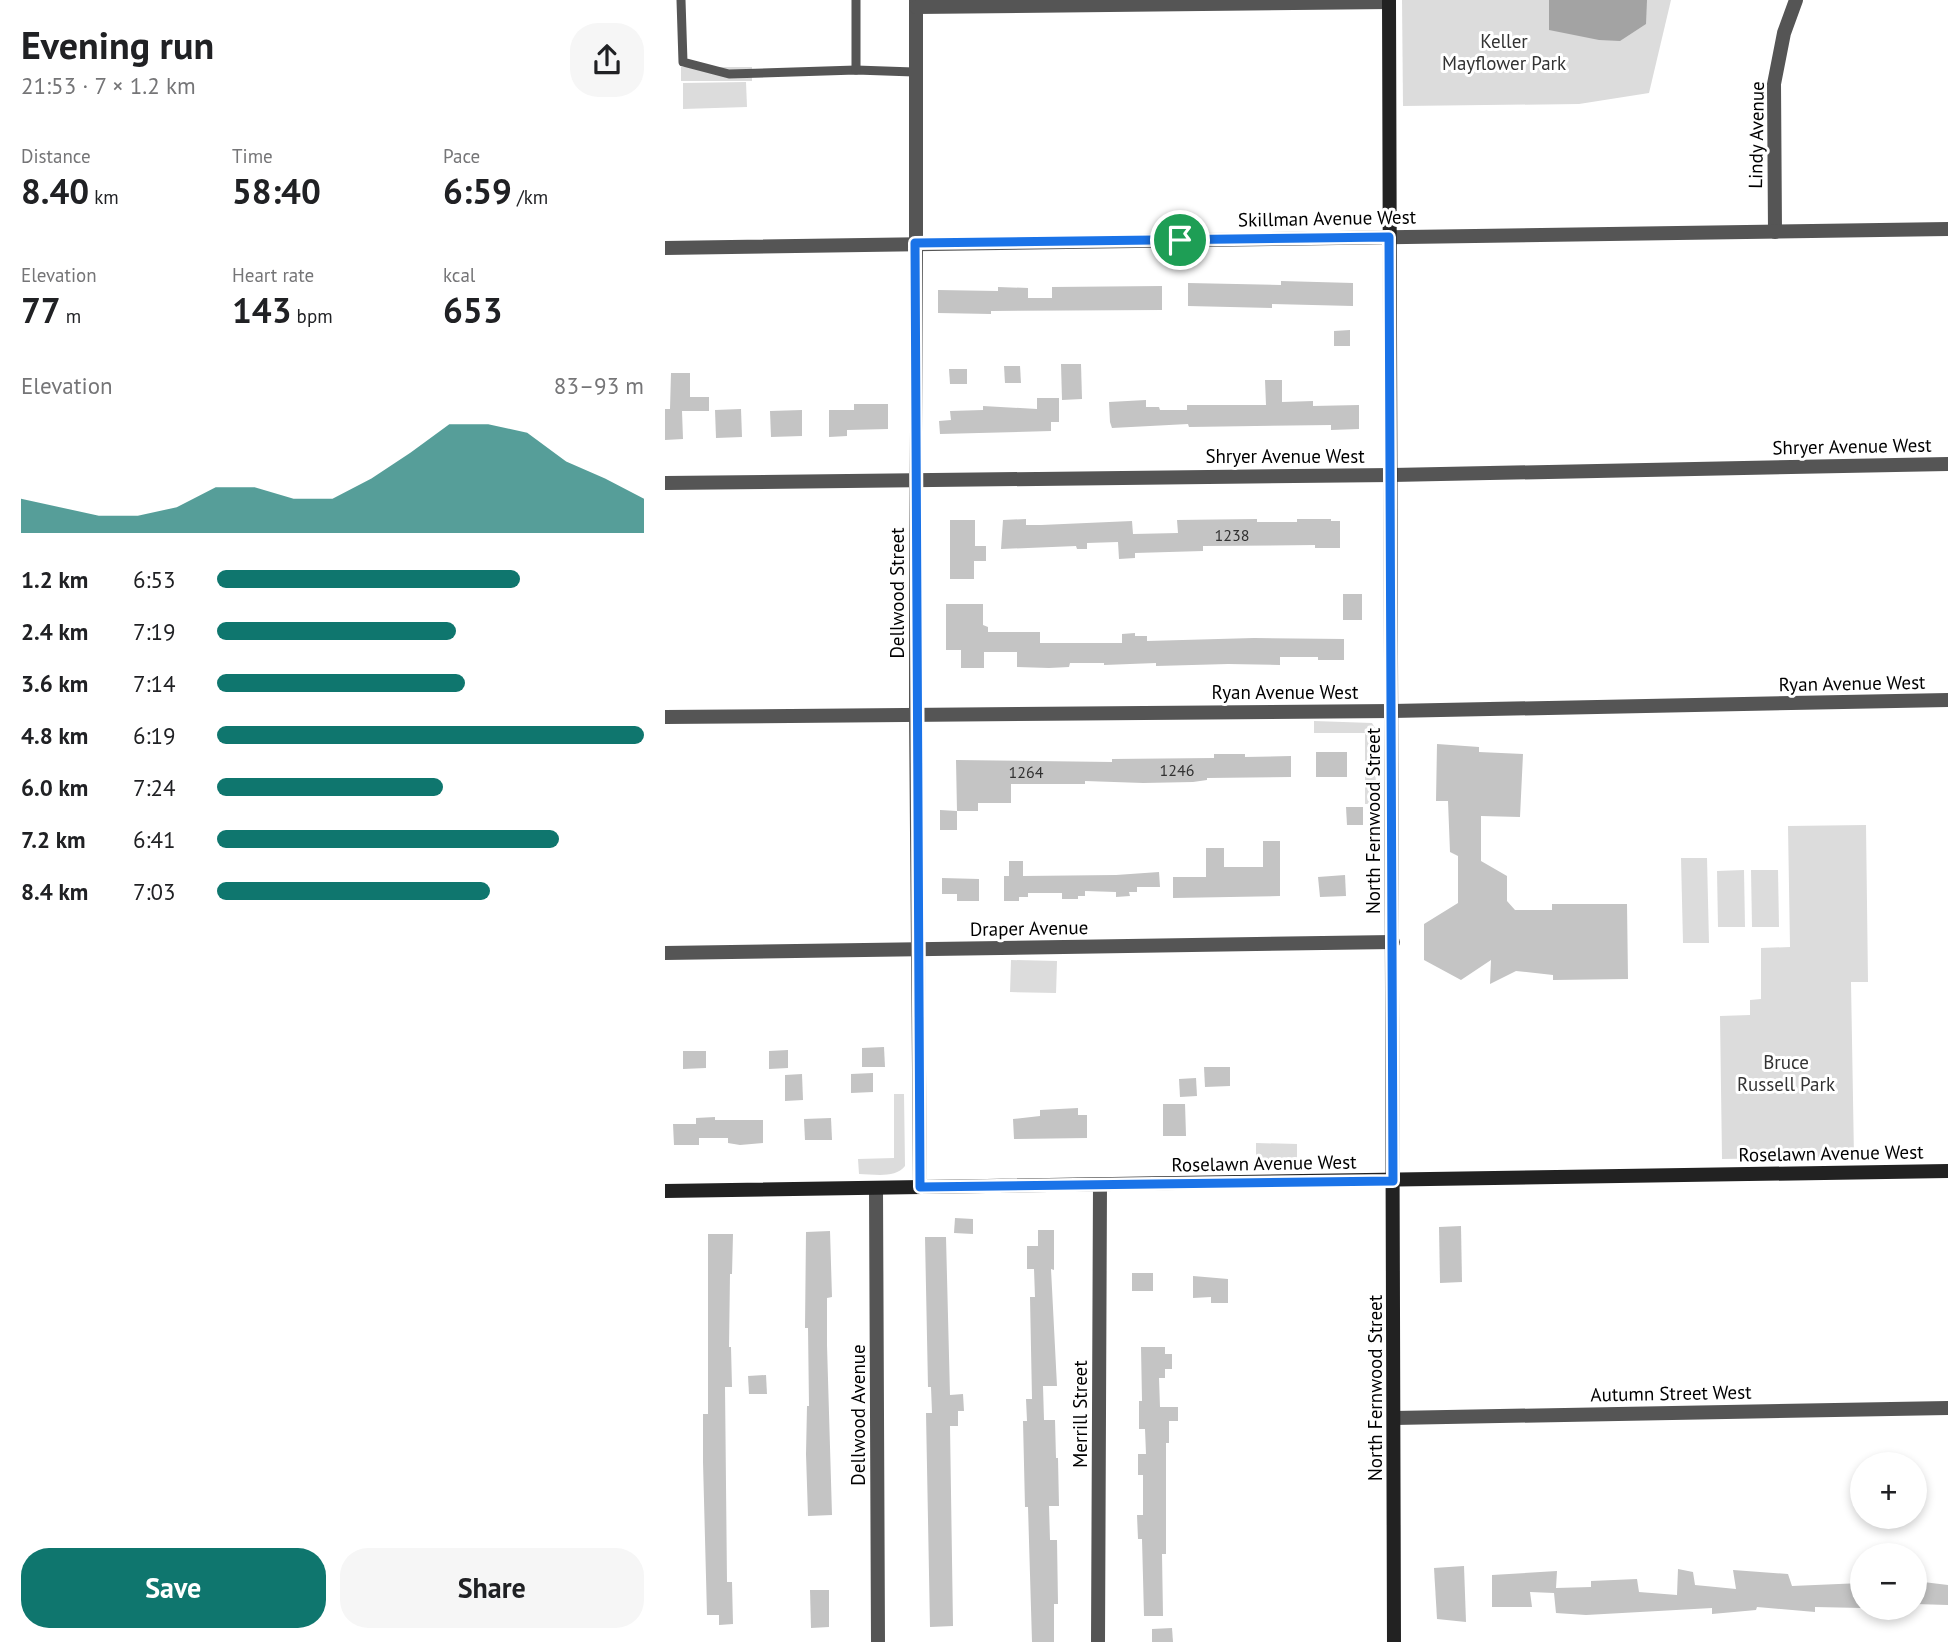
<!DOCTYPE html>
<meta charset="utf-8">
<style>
:root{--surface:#fff;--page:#f6f6f6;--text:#202124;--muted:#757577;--accent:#0f766e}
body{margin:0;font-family:"PT Sans",sans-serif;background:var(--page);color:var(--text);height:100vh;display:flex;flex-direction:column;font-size:26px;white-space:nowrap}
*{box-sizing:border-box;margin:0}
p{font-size:23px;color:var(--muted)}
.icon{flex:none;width:38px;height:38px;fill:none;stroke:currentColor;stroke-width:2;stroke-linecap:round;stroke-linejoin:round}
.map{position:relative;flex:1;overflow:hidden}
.drawer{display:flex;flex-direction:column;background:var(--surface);width:665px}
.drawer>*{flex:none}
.buttons{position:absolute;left:1185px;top:1452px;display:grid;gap:14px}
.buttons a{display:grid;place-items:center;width:77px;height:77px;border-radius:50%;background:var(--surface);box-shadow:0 4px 10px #0003;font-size:35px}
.pin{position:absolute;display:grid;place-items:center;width:60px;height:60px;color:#fff;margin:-30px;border:4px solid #fff;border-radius:50%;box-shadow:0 2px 7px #0007}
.round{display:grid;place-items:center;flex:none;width:74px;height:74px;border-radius:28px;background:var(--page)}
.summary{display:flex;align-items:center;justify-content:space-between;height:119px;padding:0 21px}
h1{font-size:38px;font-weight:700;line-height:52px}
.stats{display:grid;grid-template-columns:repeat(3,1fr);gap:10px;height:119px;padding:7px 21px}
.stats div{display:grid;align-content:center}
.stats b{font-size:35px;font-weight:700}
.stats small{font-size:19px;font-weight:400}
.stats p{font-size:19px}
.chart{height:196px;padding:14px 21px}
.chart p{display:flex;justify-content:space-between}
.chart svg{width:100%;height:126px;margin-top:7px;fill:var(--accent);opacity:.7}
.action{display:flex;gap:14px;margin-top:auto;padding:14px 21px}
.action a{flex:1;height:80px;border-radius:28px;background:var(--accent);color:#fff;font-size:28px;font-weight:700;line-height:80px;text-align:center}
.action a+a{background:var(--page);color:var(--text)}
ul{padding:0 21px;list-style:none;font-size:23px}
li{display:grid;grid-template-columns:112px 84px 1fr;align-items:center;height:52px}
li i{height:18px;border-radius:9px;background:var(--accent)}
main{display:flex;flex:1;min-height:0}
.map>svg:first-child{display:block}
</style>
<main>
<section class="drawer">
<div class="summary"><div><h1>Evening run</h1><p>21:53 · 7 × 1.2 km</p></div><a class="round"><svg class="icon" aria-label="share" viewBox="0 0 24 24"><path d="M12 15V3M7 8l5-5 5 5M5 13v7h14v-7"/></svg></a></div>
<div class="stats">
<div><p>Distance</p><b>8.40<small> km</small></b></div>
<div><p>Time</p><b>58:40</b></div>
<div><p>Pace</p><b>6:59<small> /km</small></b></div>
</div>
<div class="stats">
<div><p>Elevation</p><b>77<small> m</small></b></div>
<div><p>Heart rate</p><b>143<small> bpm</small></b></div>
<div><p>kcal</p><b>653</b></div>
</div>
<div class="chart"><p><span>Elevation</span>83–93 m</p>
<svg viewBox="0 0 160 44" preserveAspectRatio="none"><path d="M0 44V32L10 35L20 38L30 38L40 35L50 28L60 28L70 32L80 32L90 25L100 16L110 6L120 6L130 9L140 19L150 25L160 32V44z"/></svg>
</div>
<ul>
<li><b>1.2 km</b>6:53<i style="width:71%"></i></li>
<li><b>2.4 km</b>7:19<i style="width:56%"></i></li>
<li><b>3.6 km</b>7:14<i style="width:58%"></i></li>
<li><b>4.8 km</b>6:19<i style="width:100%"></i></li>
<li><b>6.0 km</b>7:24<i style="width:53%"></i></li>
<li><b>7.2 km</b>6:41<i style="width:80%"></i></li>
<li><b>8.4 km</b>7:03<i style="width:64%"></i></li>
</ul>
<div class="action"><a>Save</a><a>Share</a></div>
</section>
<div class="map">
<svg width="1283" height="1642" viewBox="0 0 1283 1642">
<rect width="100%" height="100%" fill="#fff"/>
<g fill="#dcdcdc">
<polygon points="737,0 1006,0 984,93 914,104 738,106"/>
<rect x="16" y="67" width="71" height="14"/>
<polygon points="81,82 82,107 18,109 18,83"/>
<polygon points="649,721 707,723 710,728 711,804 700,804 700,733 649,733"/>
<polygon points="1201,825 1203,982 1186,982 1189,1157 1057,1159 1055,1016 1085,1015 1085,1000 1096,999 1096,948 1125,947 1123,826"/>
<polygon points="1016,858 1042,858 1044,943 1018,943"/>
<polygon points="1079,870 1080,927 1053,927 1052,871"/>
<polygon points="1086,870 1113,870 1114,927 1087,927"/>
<polygon points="346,960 392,961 391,993 345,992"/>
<path d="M229 1094H239L240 1166C230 1179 208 1174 194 1174L193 1159 229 1158Z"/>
<polygon points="591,1143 632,1144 632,1166 591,1166"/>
</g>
<polygon fill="#a3a3a3" points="884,0 982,0 981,24 955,41 934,40 884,30"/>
<g fill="#c4c4c4">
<polygon points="616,281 688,283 688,306 607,304 607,308 523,306 523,283 616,285"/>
<polygon points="497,286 497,310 326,311 326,314 273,313 273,290 333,291 333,287 363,288 363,298 387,298 387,287"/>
<polygon points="685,330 685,346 669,346 669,331"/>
<polygon points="396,364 416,364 417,399 397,400"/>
<polygon points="339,366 355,366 356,383 340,383"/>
<polygon points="284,369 302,369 302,384 285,384"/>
<polygon points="6,373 25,373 25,397 44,397 44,411 17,411 18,439 0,440 0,409 5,409"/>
<polygon points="600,380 617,380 617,402 648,401 648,406 694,405 694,429 666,430 666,425 524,427 523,424 447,428 445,422 444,402 481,400 481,407 494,407 495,410 522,410 522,405 601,405"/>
<polygon points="372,398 394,398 394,422 386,422 386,431 275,434 274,421 286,420 285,411 318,410 318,406 372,409"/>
<polygon points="189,404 223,404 223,429 182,430 182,436 164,437 164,410 189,410"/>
<polygon points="76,409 77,437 51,438 50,410"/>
<polygon points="137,410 137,436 106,437 105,411"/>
<polygon points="361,519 361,525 376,525 467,521 468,534 513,533 512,520 592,519 592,522 632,522 632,519 666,519 666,521 675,521 675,548 650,548 650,545 538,546 538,551 470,553 470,558 454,559 453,542 422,543 422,549 412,549 411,546 336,549 338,520"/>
<polygon points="285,520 310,520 310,546 321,546 321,561 309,561 309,579 285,579"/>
<rect x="678" y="594" width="19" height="26"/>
<polygon points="281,604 318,604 318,625 323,627 323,632 375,632 375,643 457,643 457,634 470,633 470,636 482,636 482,641 589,638 679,639 679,660 653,660 653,657 615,657 615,665 563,664 491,666 491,663 439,665 439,663 405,663 404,667 384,668 352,667 352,652 319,652 319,668 296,668 296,650 281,650"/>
<polygon points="772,744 814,747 814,752 858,754 855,817 816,816 816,861 842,876 842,901 850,910 887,910 887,904 962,904 963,979 888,980 888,975 851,971 825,984 826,960 796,980 759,960 759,924 793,903 793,856 785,852 783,801 771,801"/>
<rect x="651" y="752" width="31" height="25"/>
<polygon points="549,754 580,754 580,757 626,756 626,777 542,778 542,780 528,782 478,783 420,781 420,784 346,784 346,803 313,803 313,811 292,811 292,830 275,830 275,810 292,811 291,760 447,762 447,759 549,758"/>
<polygon points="681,807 698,807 698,825 682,825"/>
<polygon points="598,841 615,841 615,896 508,898 508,877 541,877 541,848 559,848 559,867 598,867"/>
<polygon points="344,861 358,861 358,876 451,875 494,872 495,887 472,887 472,892 464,892 465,896 451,897 451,892 420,891 420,896 413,896 413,899 397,899 397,893 363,893 363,897 354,897 354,901 339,901 339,876 344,876"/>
<polygon points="680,875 681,896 655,897 653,877"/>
<polygon points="277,878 314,879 314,901 292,901 292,894 277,894"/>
<polygon points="219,1047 220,1067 197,1067 197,1048"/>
<polygon points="123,1050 123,1068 104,1069 104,1051"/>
<polygon points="18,1051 41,1051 41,1068 18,1069"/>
<polygon points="539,1067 565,1067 565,1086 540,1087"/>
<polygon points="208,1073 208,1092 186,1093 186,1074"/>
<polygon points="137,1074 138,1100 120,1101 120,1075"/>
<polygon points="531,1078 532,1096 515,1097 514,1079"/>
<polygon points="498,1104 520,1104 521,1136 498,1136"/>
<polygon points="413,1108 413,1115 422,1115 422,1138 349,1139 348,1119 375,1116 375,1110"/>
<polygon points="50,1117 50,1120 98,1120 98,1143 75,1145 63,1143 63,1138 34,1138 34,1145 9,1145 8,1124 31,1124 31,1118"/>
<polygon points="166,1118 167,1140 140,1140 139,1119"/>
<polygon points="290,1218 308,1219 308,1234 289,1233"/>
<polygon points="796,1226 797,1282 775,1283 774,1227"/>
<polygon points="373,1230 389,1230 389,1270 386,1269 392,1386 378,1386 379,1420 390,1420 391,1458 393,1458 394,1506 384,1506 385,1540 392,1540 393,1604 389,1604 389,1642 367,1642 363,1507 360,1507 358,1421 362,1421 361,1399 367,1399 365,1297 370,1297 369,1269 362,1269 362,1246 373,1246"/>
<polygon points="165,1231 167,1297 162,1298 162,1345 167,1515 143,1516 141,1454 142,1406 144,1406 143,1328 140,1328 141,1232"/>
<polygon points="43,1234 68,1234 67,1274 65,1274 64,1347 66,1347 67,1387 60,1387 62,1582 67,1582 68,1624 54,1625 54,1615 42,1615 38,1462 38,1414 43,1414"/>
<polygon points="260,1237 281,1237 285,1395 298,1394 299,1411 293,1411 293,1426 285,1426 288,1626 265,1627 261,1413 267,1413 266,1387 263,1387"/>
<rect x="467" y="1273" width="21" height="18"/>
<polygon points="528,1276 563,1279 563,1303 546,1303 546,1297 528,1298"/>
<polygon points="476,1347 500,1347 500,1354 507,1354 507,1369 500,1369 500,1378 494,1378 495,1407 513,1407 513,1421 504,1421 504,1443 501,1443 501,1554 497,1554 498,1616 479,1616 477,1539 473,1539 472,1515 478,1515 478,1475 473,1475 473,1454 481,1454 480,1429 474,1429 474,1401 477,1401"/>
<polygon points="101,1375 102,1394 84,1394 83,1376"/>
<polygon points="799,1566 801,1622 772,1619 769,1568"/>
<polygon points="1013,1569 1028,1572 1030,1585 1071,1589 1068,1570 1123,1574 1127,1586 1197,1583 1197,1608 1150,1607 1150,1612 1092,1607 1091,1610 1047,1614 1047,1608 921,1615 891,1613 889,1593 865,1592 867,1607 827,1607 827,1575 892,1571 891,1588 926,1587 926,1581 972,1579 974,1592 1012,1595"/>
<polygon points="1250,1581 1283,1585 1283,1605 1250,1604"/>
<polygon points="145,1590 164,1590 164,1627 146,1628"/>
<polygon points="507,1628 508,1642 487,1642 487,1629"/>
</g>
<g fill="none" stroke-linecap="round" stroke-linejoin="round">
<g stroke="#555" stroke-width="9">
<polyline points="16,0 18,62 64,74 191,70 249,72"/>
<polyline points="191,0 191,70"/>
</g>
<g stroke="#555" stroke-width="14">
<polyline points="251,0 251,714 255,1187"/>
<polyline points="251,7 724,2"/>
<polyline points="1110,232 1109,84 1119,33 1131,0"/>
<polyline points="0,248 1283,229"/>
<polyline points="0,483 727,475 1283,464"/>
<polyline points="0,717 727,711 1283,700"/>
<polyline points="0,953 728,942"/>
<polyline points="211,1188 213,1642"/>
<polyline points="729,1418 1283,1408"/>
<polyline points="433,1642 435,1185"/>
</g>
<g stroke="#222" stroke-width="14">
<polyline points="724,0 729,1642"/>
<polyline points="0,1191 1283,1171"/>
</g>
</g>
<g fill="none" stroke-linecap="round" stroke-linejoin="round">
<defs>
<polygon id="route" points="724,237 728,1181 255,1187 250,243"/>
</defs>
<use href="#route" stroke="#fff" stroke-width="14"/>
<use href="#route" stroke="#1a73e8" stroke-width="9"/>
</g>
<g text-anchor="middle" stroke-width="6" stroke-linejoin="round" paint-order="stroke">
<g font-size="16" fill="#313131">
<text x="567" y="541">1238</text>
<text x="512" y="776">1246</text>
<text x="361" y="778">1264</text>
</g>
<g font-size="19" fill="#333" stroke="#fff">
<text x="839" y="48">Keller<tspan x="839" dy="22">Mayflower Park</tspan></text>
<text x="1121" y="1069">Bruce<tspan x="1121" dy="22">Russell Park</tspan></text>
</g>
<g font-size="19" fill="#000" stroke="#fff">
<text transform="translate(1091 135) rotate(-89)" y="7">Lindy Avenue</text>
<text transform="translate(662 218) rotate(-1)" y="7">Skillman Avenue West</text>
<text transform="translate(1187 446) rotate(-1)" y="7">Shryer Avenue West</text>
<text x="620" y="463">Shryer Avenue West</text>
<text transform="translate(232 593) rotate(-90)" y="7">Dellwood Street</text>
<text transform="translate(1187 683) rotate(-1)" y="7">Ryan Avenue West</text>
<text x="620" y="699">Ryan Avenue West</text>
<text transform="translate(708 821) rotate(-90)" y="7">North Fernwood Street</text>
<text transform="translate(364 928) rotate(-1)" y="7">Draper Avenue</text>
<text transform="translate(1166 1153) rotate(-1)" y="7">Roselawn Avenue West</text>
<text transform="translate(599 1163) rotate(-1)" y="7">Roselawn Avenue West</text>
<text transform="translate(710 1388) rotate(-90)" y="7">North Fernwood Street</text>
<text transform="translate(1006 1393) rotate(-1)" y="7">Autumn Street West</text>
<text transform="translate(415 1414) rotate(-90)" y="7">Merrill Street</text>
<text transform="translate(193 1415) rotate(-90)" y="7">Dellwood Avenue</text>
</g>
</g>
</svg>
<div class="buttons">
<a>+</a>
<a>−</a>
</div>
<div class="pin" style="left:515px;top:240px;background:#1e9e55"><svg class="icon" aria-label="arrive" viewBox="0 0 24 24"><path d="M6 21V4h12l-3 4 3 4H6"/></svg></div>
</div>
</main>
